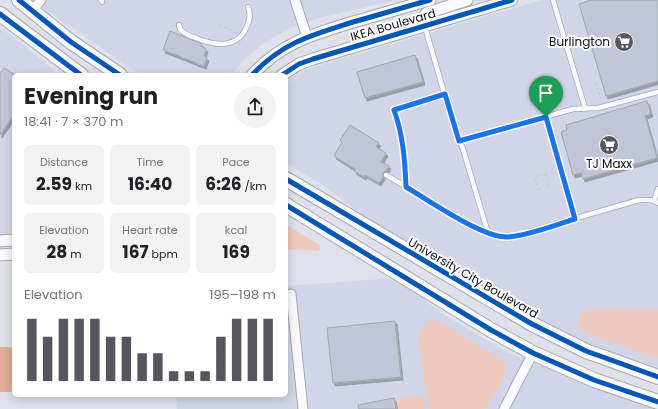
<!DOCTYPE html>
<meta charset="utf-8">
<style>
:root{--surface:#fff;--page:#f2f2f2;--text:#202124;--muted:#757577;--accent:#56575e}
body{margin:0;font-family:Poppins,sans-serif;background:var(--page);color:var(--text);height:100vh;display:flex;flex-direction:column;font-size:15px;white-space:nowrap}
*{box-sizing:border-box;margin:0}
p{font-size:13px;color:var(--muted)}
.icon{flex:none;width:22px;height:22px;fill:none;stroke:currentColor;stroke-width:2;stroke-linecap:round;stroke-linejoin:round}
.map{position:relative;flex:1;overflow:hidden}
.sheet{position:absolute;left:12px;top:73px;width:276px;height:324px;display:flex;flex-direction:column;background:var(--surface);border-radius:6px;box-shadow:0 2px 10px #0003}
.sheet>*{flex:none}
.pin{position:absolute;display:grid;place-items:center;width:34px;height:34px;color:#fff;margin:-41px -17px;border-radius:50% 50% 50% 0;rotate:-45deg;box-shadow:0 0 4px #0007}
.pin .icon{rotate:45deg}
.round{display:grid;place-items:center;flex:none;width:42px;height:42px;border-radius:21px;background:var(--page)}
.head{display:flex;align-items:center;justify-content:space-between;height:68px;padding:0 12px}
h1{font-size:22px;font-weight:700;line-height:30px}
.metrics{display:grid;grid-template-columns:repeat(3,1fr);gap:6px;height:68px;padding:4px 12px}
.metrics div{display:grid;align-content:center;border-radius:6px;background:var(--page);text-align:center}
.metrics b{font-size:17px;font-weight:700}
.metrics small{font-size:11px;font-weight:400}
.metrics p{font-size:11px}
.chart{height:112px;padding:8px 12px}
.chart p{display:flex;justify-content:space-between}
.chart svg{width:100%;height:72px;margin-top:4px;stroke:var(--accent);stroke-width:6}
.map>svg:first-child{display:block}
</style>
<div class="map">
<svg width="658" height="409" viewBox="0 0 658 409">
<defs>
<filter id="shadow"><feDropShadow dx="2" dy="3" stdDeviation="0" flood-color="#0004"/></filter>
</defs>
<rect width="100%" height="100%" fill="#dee0ea"/>
<g fill="#d1d5e7">
<polygon points="31,0 395,0 319,18 290,28 264,43 247,57 231,75 141,75"/>
<polygon points="542,0 658,0 658,370 599,349 535,318 359,213 323,185 286,163 286,82 294,76 303,71 330,62"/>
<polygon points="0,28 25,46 59,75 14,75 14,233 0,235"/>
<polygon points="395,278 406,285 441,313 507,352 599,389 658,409 177,409 176,395 286,395 286,286"/>
</g>
<g fill="#eecbbe">
<polygon points="286,225 315,242 320,246 319,251 286,249"/>
<polygon points="601,309 658,310 658,358 596,337 581,329 577,321 582,313"/>
<path d="M436 320 505 362C510 373 491 401 484 409H429L418 338 420 332 429 321Z"/>
<polygon points="423,394 426,409 396,409 394,400"/>
</g>
<rect fill="#e0ae97" x="0" y="347" width="14" height="45"/>
<g fill="#c2c5d7" stroke="#a3a5ac" filter="url(#shadow)">
<polygon points="591,0 658,0 658,81 606,96 579,4"/>
<polygon points="170,31 202,44 201,46 206,49 204,56 207,58 204,66 163,50"/>
<polygon points="415,55 423,82 365,98 357,72"/>
<polygon points="4,68 14,74 14,115 0,135 0,73"/>
<polygon points="647,101 651,114 645,116 657,158 583,179 581,173 573,175 561,132 567,130 566,125"/>
<polygon points="350,125 379,143 376,147 386,153 381,162 389,166 386,171 383,173 383,177 379,183 365,175 364,177 354,171 355,169 334,156 342,142 340,140"/>
<polygon points="395,321 401,377 333,383 327,328"/>
<polygon points="394,398 396,409 359,409 358,405"/>
</g>
<g fill="none" stroke-linecap="round" stroke-linejoin="round">
<defs>
<g id="service">
<polyline points="101,0 102,2"/>
<polyline points="553,0 585,108"/>
<path d="M179 25 180 29C184 34 190 36 196 38 215 46 238 49 247 26 250 19 251 14 248 7"/>
<polyline points="425,27 454,127 463,149 488,233 498,236 514,236 639,200 651,200 658,203"/>
<path d="M445 94 394 110C403 135 405 160 407 187L475 228 488 233"/>
<polyline points="546,117 575,219"/>
<polyline points="459,141 573,109 598,108 658,92"/>
<polyline points="386,175 407,187"/>
<polyline points="654,201 658,189"/>
</g>
<g id="minor">
<polyline points="295,0 307,37"/>
<polyline points="32,11 41,0"/>
<polyline points="291,294 303,409"/>
<polyline points="504,409 533,353"/>
</g>
<g id="tertiary">
<polyline points="425,26 424,17 427,13 467,0"/>
<path d="M252 75C283 42 312 35 353 22 379 15 404 7 430 0"/>
<polyline points="282,75 299,64 313,59 512,0"/>
<polyline points="0,241 14,240"/>
<polyline points="0,255 14,254"/>
</g>
<g id="primary">
<polyline points="19,0 71,42 120,75"/>
<polyline points="0,14 81,75"/>
<polyline points="286,179 532,324 586,351 658,377"/>
<polyline points="286,205 491,330 533,353 594,380 658,402"/>
</g>
</defs>
<use href="#service" stroke="#a6a8b0" stroke-width="6"/>
<use href="#minor" stroke="#a6a8b0" stroke-width="11"/>
<use href="#tertiary" stroke="#a6a8b0" stroke-width="13"/>
<use href="#primary" stroke="#a6a8b0" stroke-width="16"/>
<g stroke="#cacbcd" stroke-width="2" stroke-dasharray="2 3" stroke-linecap="butt">
<polyline points="220,25 234,32"/>
<polyline points="596,83 601,99"/>
<polyline points="545,174 549,186"/>
<polyline points="539,190 535,177 554,171"/>
</g>
<use href="#service" stroke="#fafafc" stroke-width="4.5"/>
<use href="#minor" stroke="#fafafc" stroke-width="9"/>
<use href="#tertiary" stroke="#fafafc" stroke-width="11"/>
<use href="#primary" stroke="#fafafc" stroke-width="14"/>
<defs>
<g id="cycleway">
<polyline points="19,0 71,42 120,75"/>
<polyline points="0,14 81,75"/>
<path d="M252 75C283 42 312 35 353 22 379 15 404 7 430 0"/>
<polyline points="282,75 299,64 313,59 512,0"/>
<polyline points="286,179 532,324 586,351 658,377"/>
<polyline points="286,205 491,330 533,353 594,380 658,402"/>
</g>
</defs>
<use href="#cycleway" stroke="#fff" stroke-width="8"/>
<use href="#cycleway" stroke="#0057b8" stroke-width="5"/>
</g>
<g fill="none" stroke-linecap="round" stroke-linejoin="round">
<defs>
<path id="route" d="M445 94 459 141 546 117 575 219C555 225 527 236 507 237 481 237 430 201 406 187 405 160 403 135 394 110Z"/>
</defs>
<use href="#route" stroke="#fff" stroke-width="8"/>
<use href="#route" stroke="#1a73e8" stroke-width="5"/>
</g>
<defs>
<symbol id="supermarket-disc" viewBox="-11 -11 22 22"><circle r="9.5" fill="#56575e" stroke="#fff"/><path d="M-6-5.5h2.5l.6 2H6L4.5 2H-2.5L-4.4-4H-6ZM-1.5 3.2a1.3 1.3 0 1 0 .1 0ZM3 3.2a1.3 1.3 0 1 0 .1 0Z" fill="#fff"/></symbol>
</defs>
<g fill-rule="evenodd">
<use href="#supermarket-disc" x="613" y="31" width="22" height="22"/>
<use href="#supermarket-disc" x="598" y="134" width="22" height="22"/>
</g>
<g text-anchor="middle" stroke-width="4" stroke-linejoin="round" paint-order="stroke">
<g font-size="12" fill="#0c0d13" stroke="#fff">
<text transform="translate(393 25) rotate(-16)" y="4">IKEA Boulevard</text>
<text transform="translate(473 278) rotate(30)" y="4">University City Boulevard</text>
</g>
<g font-size="12" fill="#0c0d13" stroke="#fff" text-anchor="end">
<text x="610" y="46">Burlington</text>
<text x="609" y="168" text-anchor="middle">TJ Maxx</text>
</g>
</g>
</svg>
<div class="pin" style="left:546px;top:117px;background:#1e9e55"><svg class="icon" aria-label="arrive" viewBox="0 0 24 24"><path d="M6 21V4h12l-3 4 3 4H6"/></svg></div>
<section class="sheet">
<div class="head"><div><h1>Evening run</h1><p>18:41 · 7 × 370 m</p></div><a class="round"><svg class="icon" aria-label="share" viewBox="0 0 24 24"><path d="M12 15V3M7 8l5-5 5 5M5 13v7h14v-7"/></svg></a></div>
<div class="metrics">
<div><p>Distance</p><b>2.59<small> km</small></b></div>
<div><p>Time</p><b>16:40</b></div>
<div><p>Pace</p><b>6:26<small> /km</small></b></div>
</div>
<div class="metrics">
<div><p>Elevation</p><b>28<small> m</small></b></div>
<div><p>Heart rate</p><b>167<small> bpm</small></b></div>
<div><p>kcal</p><b>169</b></div>
</div>
<div class="chart"><p><span>Elevation</span>195–198 m</p>
<svg viewBox="0 0 160 44" preserveAspectRatio="none"><path d="M5 44V6M15 44V17M25 44V6M35 44V6M45 44V6M55 44V17M65 44V17M75 44V27M85 44V27M95 44V38M105 44V38M115 44V38M125 44V17M135 44V6M145 44V6M155 44V6"/></svg>
</div>
</section>
</div>
